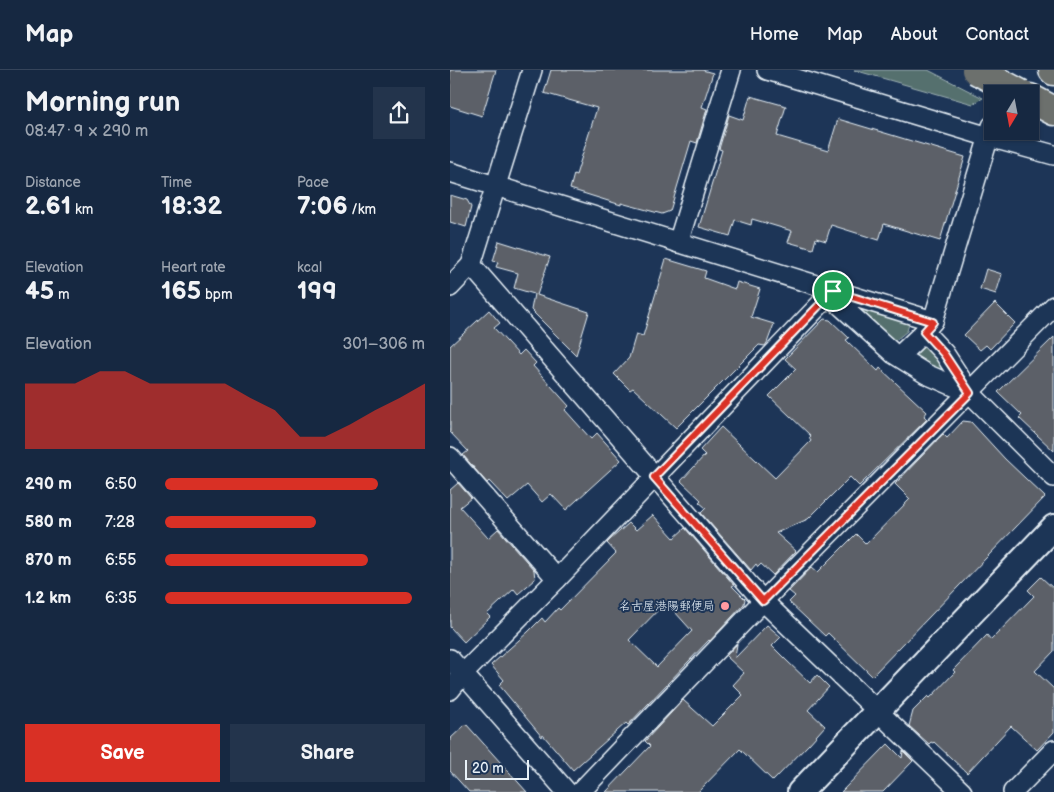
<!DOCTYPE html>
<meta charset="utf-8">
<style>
:root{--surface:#162841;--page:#23344c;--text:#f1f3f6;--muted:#9ea6b1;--line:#35445a;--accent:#d93025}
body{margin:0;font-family:"Balsamiq Sans","Klee One",sans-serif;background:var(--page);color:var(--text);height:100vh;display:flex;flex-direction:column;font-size:19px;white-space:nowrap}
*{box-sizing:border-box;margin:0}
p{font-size:16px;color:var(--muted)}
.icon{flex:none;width:28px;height:28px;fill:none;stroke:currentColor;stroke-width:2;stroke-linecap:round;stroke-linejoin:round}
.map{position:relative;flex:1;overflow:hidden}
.drawer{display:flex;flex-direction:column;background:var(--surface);width:450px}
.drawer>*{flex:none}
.needle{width:32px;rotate:190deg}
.buttons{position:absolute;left:534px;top:15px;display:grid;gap:10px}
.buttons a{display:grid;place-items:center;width:55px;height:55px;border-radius:0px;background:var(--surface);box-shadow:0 1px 4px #0004,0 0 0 1px var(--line);font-size:25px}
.scale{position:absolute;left:15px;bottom:12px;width:64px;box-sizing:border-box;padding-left:5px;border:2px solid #e8f1f8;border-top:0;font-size:14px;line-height:18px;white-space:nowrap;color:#e8f1f8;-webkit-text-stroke:4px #1d3557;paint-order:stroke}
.pin{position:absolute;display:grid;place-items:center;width:42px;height:42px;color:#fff;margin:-21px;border:2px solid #fff;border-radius:50%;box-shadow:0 1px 5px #0007}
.round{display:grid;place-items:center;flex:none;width:52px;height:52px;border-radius:0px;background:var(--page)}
.summary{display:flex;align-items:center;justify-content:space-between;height:85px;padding:0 25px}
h1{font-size:28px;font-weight:700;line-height:38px}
.figures{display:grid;grid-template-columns:repeat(3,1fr);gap:8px;height:85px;padding:5px 25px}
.figures div{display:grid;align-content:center}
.figures b{font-size:25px;font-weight:700}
.figures small{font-size:14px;font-weight:400}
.figures p{font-size:14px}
.chart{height:140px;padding:10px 25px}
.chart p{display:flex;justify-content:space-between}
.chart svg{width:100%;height:90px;margin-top:5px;fill:var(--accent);opacity:.7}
.button{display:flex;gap:10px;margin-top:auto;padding:10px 25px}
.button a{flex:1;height:58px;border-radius:0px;background:var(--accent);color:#fff;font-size:20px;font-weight:700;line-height:58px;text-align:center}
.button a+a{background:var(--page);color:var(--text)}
ul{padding:0 25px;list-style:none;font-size:16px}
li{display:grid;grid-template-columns:80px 60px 1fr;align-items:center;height:38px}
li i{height:12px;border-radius:6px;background:var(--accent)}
header{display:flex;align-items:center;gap:30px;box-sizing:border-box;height:70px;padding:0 25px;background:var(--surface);border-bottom:1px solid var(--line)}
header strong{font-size:24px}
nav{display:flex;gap:28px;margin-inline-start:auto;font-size:18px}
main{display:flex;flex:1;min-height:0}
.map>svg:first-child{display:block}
</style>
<header>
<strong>Map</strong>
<nav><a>Home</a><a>Map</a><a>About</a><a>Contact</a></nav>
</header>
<main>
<section class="drawer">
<div class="summary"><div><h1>Morning run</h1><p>08:47 · 9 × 290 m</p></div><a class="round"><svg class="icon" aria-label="share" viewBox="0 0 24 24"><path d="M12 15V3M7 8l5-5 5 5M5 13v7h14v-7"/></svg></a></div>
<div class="figures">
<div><p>Distance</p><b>2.61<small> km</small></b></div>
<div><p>Time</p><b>18:32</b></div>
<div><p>Pace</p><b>7:06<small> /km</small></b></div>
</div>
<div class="figures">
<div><p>Elevation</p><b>45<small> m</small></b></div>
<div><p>Heart rate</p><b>165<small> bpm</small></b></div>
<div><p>kcal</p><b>199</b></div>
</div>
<div class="chart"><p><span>Elevation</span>301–306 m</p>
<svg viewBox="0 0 160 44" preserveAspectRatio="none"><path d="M0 44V12L10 12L20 12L30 6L40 6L50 12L60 12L70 12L80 12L90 19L100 25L110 38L120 38L130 32L140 25L150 19L160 12V44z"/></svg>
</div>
<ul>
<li><b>290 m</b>6:50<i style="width:82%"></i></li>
<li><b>580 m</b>7:28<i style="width:58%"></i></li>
<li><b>870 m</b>6:55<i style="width:78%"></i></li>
<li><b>1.2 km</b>6:35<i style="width:95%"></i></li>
</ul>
<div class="button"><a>Save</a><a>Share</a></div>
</section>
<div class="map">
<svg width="604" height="722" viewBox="0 0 604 722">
<rect width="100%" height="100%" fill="#1d3557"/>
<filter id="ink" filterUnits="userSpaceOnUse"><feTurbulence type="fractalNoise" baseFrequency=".02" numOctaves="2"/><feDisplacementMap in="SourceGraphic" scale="10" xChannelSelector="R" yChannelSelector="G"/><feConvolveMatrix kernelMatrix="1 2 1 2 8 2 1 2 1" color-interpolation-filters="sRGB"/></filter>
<g filter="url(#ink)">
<g fill="#54706e" stroke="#9eb0b3">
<polygon points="404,0 478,0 533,28 523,34"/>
<polygon points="402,232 456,250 459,254 457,261 446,270 440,269"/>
<polygon points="473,277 481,277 506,314 465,290 468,282"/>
</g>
<g fill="#5c6167" stroke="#e8f1f8" fill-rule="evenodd">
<polygon points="0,0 46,0 32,46 0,36"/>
<polygon points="101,0 252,0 263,3 252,37 257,39 247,73 241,71 220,141 212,144 171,133 171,135 120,119 124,104 126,105 147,38 94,23"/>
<polygon points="300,26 336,36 327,66 378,81 388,49 515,87 490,171 434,154 429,170 381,155 376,171 366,168 363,179 338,172 342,161 302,149 301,155 285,150 280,166 249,157 272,80 269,79 279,45 293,50"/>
<polygon points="0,125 17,130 21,137 16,157 0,152"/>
<polygon points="49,171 100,187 87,225 139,242 126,285 81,240 84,224 64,218 68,203 46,197 48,192 43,191"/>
<polygon points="216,189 256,201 254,208 285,219 287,212 310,219 301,247 324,254 317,273 315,276 309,275 226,358 183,318 180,320 164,304 179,288 186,264 193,266"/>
<polygon points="536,199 552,204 546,224 530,219"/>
<polygon points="545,233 565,253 540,279 536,275 530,280 514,265"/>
<polygon points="39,240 50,253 44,258 69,285 74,280 86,293 83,296 119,336 115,340 141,369 147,363 171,390 116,440 101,424 92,432 77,415 58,431 39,411 37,413 13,385 18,381 0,362 0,276"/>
<polygon points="374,249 380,250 399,268 396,270 428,301 430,298 477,342 474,346 477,349 409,416 400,407 358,449 326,463 346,481 323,505 311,494 308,497 306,494 301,500 251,443 256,438 249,432 251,430 231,411 255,385 250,380 271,357 325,408 361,371 359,368 361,366 319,326 346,299 335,289"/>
<polygon points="604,267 604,381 569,348 572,345 548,322"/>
<polygon points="513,351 521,352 555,389 595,427 422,606 378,563 375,566 339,532 345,526 339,521 362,497 368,502 406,464 416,474 460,429 445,414 493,364 497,368"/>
<polygon points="8,413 21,428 10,437 38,468 48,459 84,500 85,509 68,524 64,519 37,544 40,547 14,572 0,557 0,420"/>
<path d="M203 445 224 468 235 458 284 515 282 516 295 529 294 534 260 571 259 570 178 655 176 653 123 700 93 665 92 667 49 615 54 610 41 595 78 562 92 548 95 552 108 538 110 540 166 483 157 473 161 469 179 453 186 460ZM216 532 242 561 207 597 179 570Z"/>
<polygon points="591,507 604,519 604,581 585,601 604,619 604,662 587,680 561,656 517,703 484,672 483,673 481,672 479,674 459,656 463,641 478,626 480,628 505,602 503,600 537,565 541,570 584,526 578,520"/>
<polygon points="317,555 331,567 322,576 336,590 360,613 367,605 379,617 358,640 375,656 359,674 323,711 290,679 248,722 156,722 200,676 195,671 233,630 262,656 293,625 283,615 294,603 276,586 287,574 285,588"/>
<polygon points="16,654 77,722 19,722 0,701 0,669"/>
<polygon points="438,674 452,688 453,681 463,691 433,722 391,722"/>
</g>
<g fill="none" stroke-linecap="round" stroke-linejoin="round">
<defs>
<g id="minor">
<polyline points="317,0 539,67 604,85"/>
<polyline points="542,56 483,251 474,262 494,283 520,323 604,407"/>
<polyline points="0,102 483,251"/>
<polyline points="228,173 281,0"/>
<polyline points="21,195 313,531 512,722"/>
<polyline points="0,217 21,195 82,0"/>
<polyline points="379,225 444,284 476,304 520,323"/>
<polyline points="449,286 474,262"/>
<polyline points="0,387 107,509"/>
<polyline points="0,589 117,722"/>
<polyline points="0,620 13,604 107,509 383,221"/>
<polyline points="130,722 313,531 604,236"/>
<polyline points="563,722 604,680"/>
</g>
<polyline id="tertiary" points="350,722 604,457"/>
<g id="trunk">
<polyline points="603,0 604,1"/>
<polyline points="580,28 604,41"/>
</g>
</defs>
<use href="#minor" stroke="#e8f1f8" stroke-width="22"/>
<use href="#tertiary" stroke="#e8f1f8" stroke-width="28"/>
<use href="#trunk" stroke="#e8f1f8" stroke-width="31"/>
<use href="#minor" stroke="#1d3557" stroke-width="19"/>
<use href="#tertiary" stroke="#1d3557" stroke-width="24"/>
<use href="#trunk" stroke="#6c706d" stroke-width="28"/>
<defs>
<polyline id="trunk-bridge" points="526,0 571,24"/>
</defs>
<use href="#trunk-bridge" stroke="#e8f1f8" stroke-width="31" stroke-linecap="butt"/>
<use href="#trunk-bridge" stroke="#6c706d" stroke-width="28"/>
</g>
</g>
<g fill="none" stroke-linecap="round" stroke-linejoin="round" filter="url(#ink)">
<defs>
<polygon id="route" points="383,221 483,252 474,262 494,284 520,323 313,531 204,407"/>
</defs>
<use href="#route" stroke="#fff" stroke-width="10"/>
<use href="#route" stroke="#d93025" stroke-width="6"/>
</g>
<circle fill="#ff9aa2" stroke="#1d3557" stroke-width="2" cx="275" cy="536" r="5"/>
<g text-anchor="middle" stroke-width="4" stroke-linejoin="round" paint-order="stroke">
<g font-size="12" fill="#e8f1f8" stroke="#1d3557" text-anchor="end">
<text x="265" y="540">名古屋港陽郵便局</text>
</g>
</g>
</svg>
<div class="buttons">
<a><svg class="needle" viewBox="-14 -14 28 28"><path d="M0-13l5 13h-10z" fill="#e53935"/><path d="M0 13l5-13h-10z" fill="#9ea6b1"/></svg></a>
</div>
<div class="scale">20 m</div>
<div class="pin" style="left:383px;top:221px;background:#1e9e55"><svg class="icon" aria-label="arrive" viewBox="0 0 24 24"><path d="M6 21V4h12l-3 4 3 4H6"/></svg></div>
</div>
</main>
